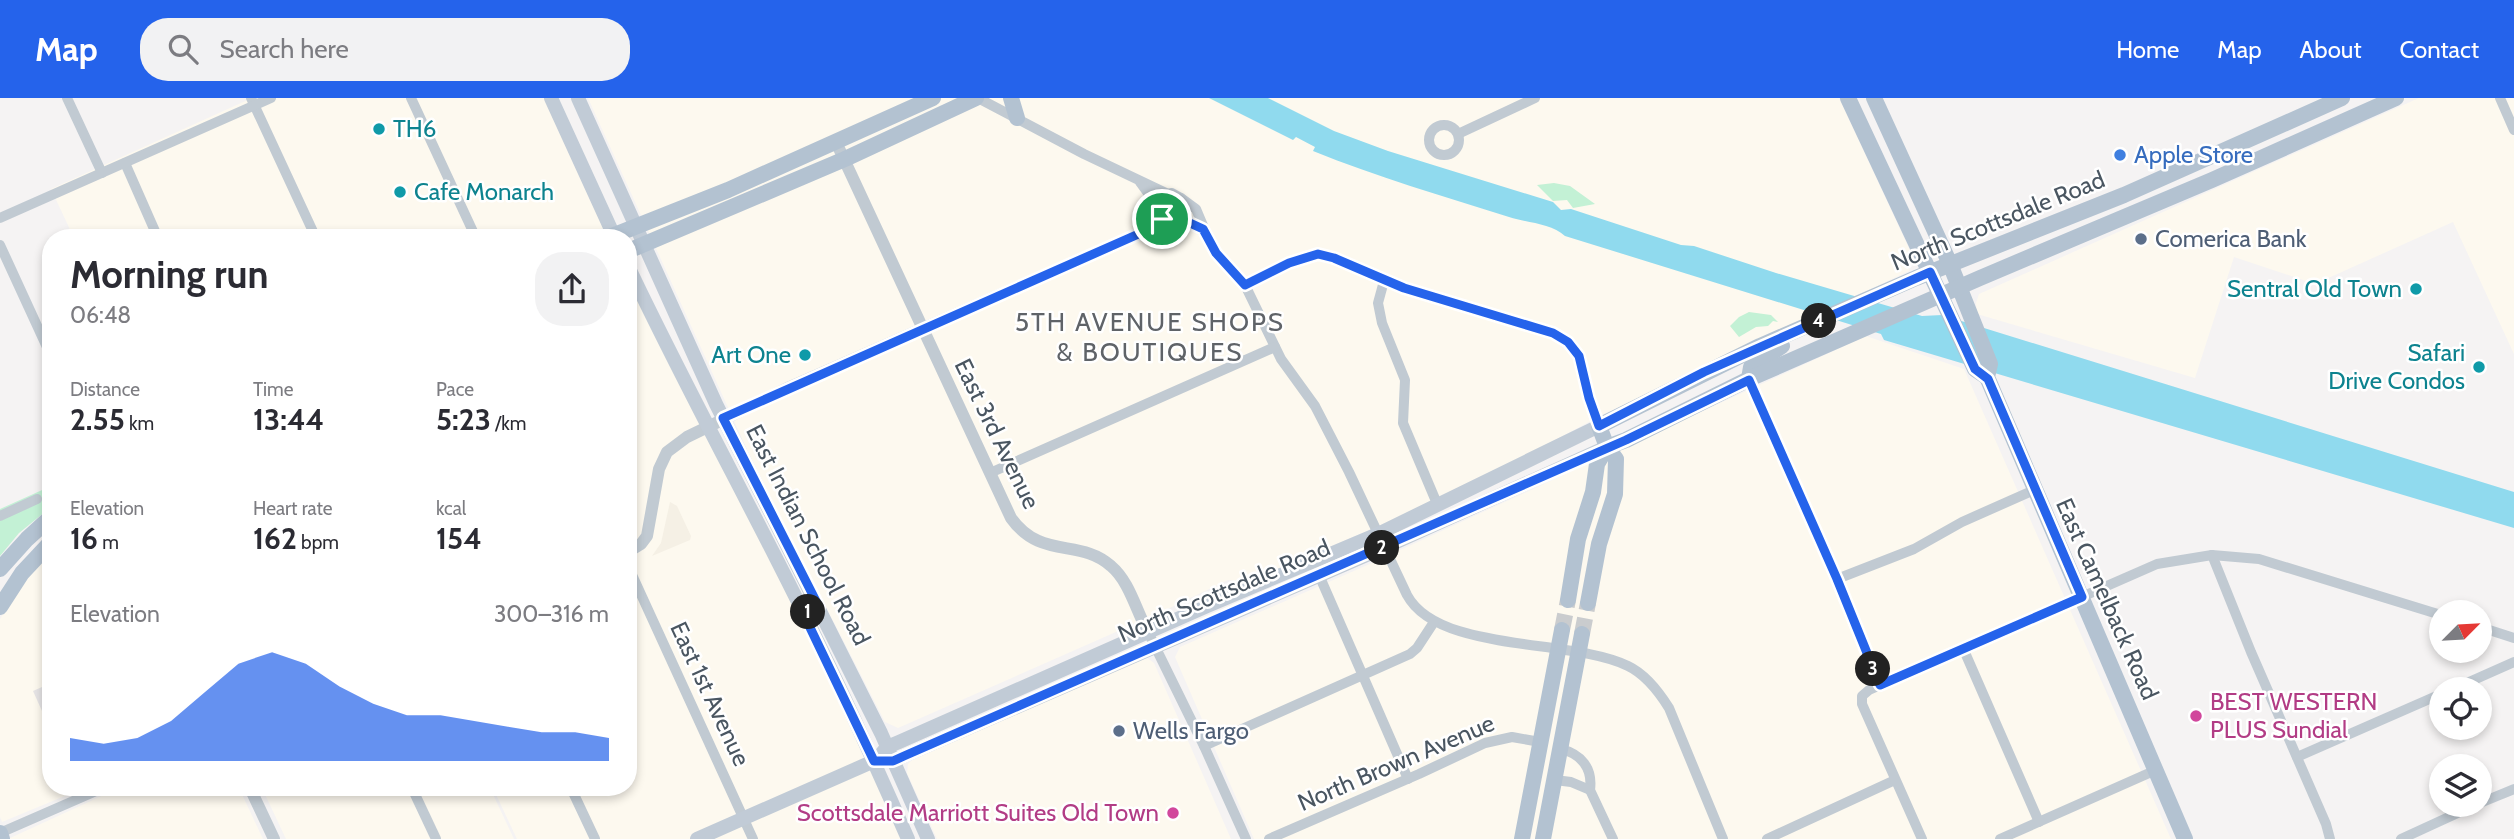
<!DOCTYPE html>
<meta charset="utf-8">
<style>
:root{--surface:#fff;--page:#f2f2f3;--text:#2b2b33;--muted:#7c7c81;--accent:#2563eb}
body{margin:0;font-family:Cabin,sans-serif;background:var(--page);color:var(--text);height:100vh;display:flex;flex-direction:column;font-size:26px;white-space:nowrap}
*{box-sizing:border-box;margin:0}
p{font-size:23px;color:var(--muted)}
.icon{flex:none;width:38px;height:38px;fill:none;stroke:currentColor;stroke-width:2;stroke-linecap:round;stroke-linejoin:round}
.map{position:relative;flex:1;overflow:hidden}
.side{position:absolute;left:42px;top:131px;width:595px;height:567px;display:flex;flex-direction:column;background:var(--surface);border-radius:28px;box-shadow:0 4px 10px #0003}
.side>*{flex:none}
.needle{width:46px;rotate:66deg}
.tools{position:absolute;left:2429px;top:502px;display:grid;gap:14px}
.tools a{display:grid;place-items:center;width:63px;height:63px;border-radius:50%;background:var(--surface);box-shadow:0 4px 10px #0003;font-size:35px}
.pin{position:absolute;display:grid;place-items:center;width:60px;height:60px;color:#fff;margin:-30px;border:4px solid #fff;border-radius:50%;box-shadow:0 2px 7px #0007}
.km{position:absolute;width:35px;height:35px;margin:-18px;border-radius:50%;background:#222;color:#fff;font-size:19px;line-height:35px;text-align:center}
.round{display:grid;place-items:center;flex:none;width:74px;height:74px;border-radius:28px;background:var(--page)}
.overview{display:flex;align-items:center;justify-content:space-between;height:119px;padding:0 28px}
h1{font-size:38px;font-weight:700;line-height:52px}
.figures{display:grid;grid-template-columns:repeat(3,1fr);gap:10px;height:119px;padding:7px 28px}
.figures div{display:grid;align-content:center}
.figures b{font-size:30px;font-weight:700}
.figures small{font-size:19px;font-weight:400}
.figures p{font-size:19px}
.chart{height:196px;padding:14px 28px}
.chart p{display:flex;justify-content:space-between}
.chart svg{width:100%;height:126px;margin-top:7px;fill:var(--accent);opacity:.7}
header{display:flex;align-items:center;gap:42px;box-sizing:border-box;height:98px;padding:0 35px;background:var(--accent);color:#fff}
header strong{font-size:33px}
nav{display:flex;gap:38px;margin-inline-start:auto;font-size:24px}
.search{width:490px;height:63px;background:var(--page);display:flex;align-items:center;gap:18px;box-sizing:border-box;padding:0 24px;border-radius:28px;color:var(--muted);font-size:26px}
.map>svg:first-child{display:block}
</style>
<header>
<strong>Map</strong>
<div class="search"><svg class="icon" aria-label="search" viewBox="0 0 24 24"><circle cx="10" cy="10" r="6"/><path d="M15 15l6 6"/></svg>Search here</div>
<nav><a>Home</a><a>Map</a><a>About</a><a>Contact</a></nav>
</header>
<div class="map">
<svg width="2514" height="741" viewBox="0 0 2514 741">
<rect width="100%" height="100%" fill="#f5f3f3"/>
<g fill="#fdf9ef">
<polygon points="252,0 544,0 603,130 582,140 74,140 51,91"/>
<polygon points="588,0 1839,0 1913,159 1909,173 1604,316 1449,398 1247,484 1228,482 1159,515 898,630 885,624 759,378"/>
<polygon points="2419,0 2514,0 2514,256 2453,124 2315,186 2234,159 2195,280 1977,216 1976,205 1979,196"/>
<polygon points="628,178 861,644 902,741 517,741 493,690 628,690"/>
<polygon points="1866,238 1964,271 2171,741 1254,741 1175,559 1180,549 1372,465"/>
<polygon points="51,453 51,690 84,690 2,724 0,719 0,521 14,496"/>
<polygon points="1146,559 1154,565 1231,741 937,741 907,675 908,666 913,661"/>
<polygon points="119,690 239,690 263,741 8,741"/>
<polygon points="262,690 490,690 514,741 286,741"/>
</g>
<polygon fill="#e6e4e5" points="51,585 51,633 33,593"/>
<g fill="#c3f1d5">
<polygon points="1554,85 1570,88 1595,106 1573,110 1567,102 1553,103 1537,87"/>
<polygon points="1749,214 1771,217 1778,224 1773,223 1768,228 1756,229 1739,239 1730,228 1739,219"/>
<polygon points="51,388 51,409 19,435 0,458 0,411"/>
</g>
<polygon fill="#f5f0e5" points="670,404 677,408 691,438 690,442 652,458 661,445"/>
<path fill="#90daee" d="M1209 0H1268L1334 33 1388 53 1553 104 1561 112 1571 111 1681 147 1694 148 1776 175 1922 218 1942 217 2514 394V430L1884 242 1881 236 1565 138C1551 125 1527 125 1509 119 1443 98 1377 79 1313 53L1315 49 1296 39 1293 42Z"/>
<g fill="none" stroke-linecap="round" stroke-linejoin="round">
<g stroke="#caccce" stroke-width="16" stroke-dasharray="16 8" stroke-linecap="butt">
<polyline points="1562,532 1568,502"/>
<polyline points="1582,536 1588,505"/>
</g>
<g stroke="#c1cad2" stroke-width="10">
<polyline points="67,0 102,75"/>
<polyline points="251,0 316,140"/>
<polyline points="411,0 476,140"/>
<polyline points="978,0 1084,56 1166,95"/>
<polyline points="2500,0 2514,32"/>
<circle cx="1444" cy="42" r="15"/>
<polyline points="1458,36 1535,0"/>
<polyline points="125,65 158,140"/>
<polyline points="1140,84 1156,106 1158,117 1164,122 1172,123"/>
<path d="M1181 100 1196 111 1212 149 1245 187 1281 261 1315 308 1349 374 1407 497C1438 555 1571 540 1628 568 1645 576 1659 594 1669 610L1723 741"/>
<polyline points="0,120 271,0"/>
<polyline points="1179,120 1203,131"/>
<polyline points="1143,134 1175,122 1183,111 1181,100 1172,95 1161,97 1156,106"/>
<polyline points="0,147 51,258"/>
<polyline points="1384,183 1378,205 1382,225 1405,282 1403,325 1438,408"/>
<polyline points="1245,187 1289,165 1318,156 1334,161 1401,188 1553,235 1568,244 1579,258 1589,300 1599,328"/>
<polyline points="1749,281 1837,481 1880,587"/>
<polyline points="990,375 1275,249"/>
<polyline points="0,418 37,401"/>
<polyline points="2212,457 2251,554 2326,726 2330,741"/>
<polyline points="628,468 753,741"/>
<polyline points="1319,477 1408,681"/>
<polyline points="1837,481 1914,451 1962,424 2034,392"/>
<polyline points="2480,529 2514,540"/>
<polyline points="1148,534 1204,648 1246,741"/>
<polyline points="1963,550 2039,724"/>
<polyline points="2451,592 2514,564"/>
<polyline points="1204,648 1410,556 1417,550 1434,524"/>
<path d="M1561 651C1581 656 1593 670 1590 692L1613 741"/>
<polyline points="2297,659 2441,596"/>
<polyline points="1555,682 1571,684 1590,692"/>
<polyline points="412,690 436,741"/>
<polyline points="571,690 595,741"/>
<polyline points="2480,705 2514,691"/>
<polyline points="0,735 103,690"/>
<polyline points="1269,741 1419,676 1485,645 1512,639 1540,644"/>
<polyline points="1767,741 1895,682"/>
<polyline points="1922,741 1862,606 1862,598 1869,592 2157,466 2212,457 2259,461 2441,517"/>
<polyline points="2000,741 2156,672"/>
<polyline points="2401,741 2475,707"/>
</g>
<g stroke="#c1cad2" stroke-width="12">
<path d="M836 44 1011 420C1041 462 1080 440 1111 468 1130 484 1136 513 1148 534"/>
<polyline points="628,454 641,446 647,438 659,371 667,354 687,339 790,289 1143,134"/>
<polyline points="250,690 274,741"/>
</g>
<g stroke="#c1cbd6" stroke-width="14">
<polyline points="551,0 615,140"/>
<polyline points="578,0 716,306 881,635 928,741"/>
<path d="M628 168C675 267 727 364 777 462 824 554 867 647 908 741"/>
<polyline points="882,655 887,649 899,644 1207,508 1378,436 1599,328"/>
<polyline points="697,741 874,663 893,663 904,658 1385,449 1607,349"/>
</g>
<g stroke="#b3c2d1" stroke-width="16">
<polyline points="1011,0 1017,20"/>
<polyline points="1848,0 1975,271 1987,279"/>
<polyline points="1874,0 1950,166 1990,266 1987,279 2185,741"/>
<polyline points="607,140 728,92 933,0"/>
<polyline points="628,153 845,61 976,0"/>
<polyline points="1749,281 1751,269 1782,248"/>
<polyline points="1607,349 1626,342 1749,281 1980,180 2212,82 2396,0"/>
<polyline points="0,471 27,441 51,419"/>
<polyline points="1568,502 1578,441 1593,394 1597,366 1607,349"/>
<polyline points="1588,505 1599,446 1615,396 1616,361 1607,349 1599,328 1760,248 1916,180 2124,97 2342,0"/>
<polyline points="0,509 22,475 51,444"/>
<polyline points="0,735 2,741"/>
<polyline points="1522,741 1562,532"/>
<polyline points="1543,741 1582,536"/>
</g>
</g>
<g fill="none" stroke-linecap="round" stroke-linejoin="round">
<defs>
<polygon id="route" points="1156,112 1164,122 1172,123 1179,120 1203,131 1216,155 1245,187 1289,165 1318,156 1334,160 1404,190 1553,235 1568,244 1579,258 1589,300 1599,328 1704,274 1930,174 1975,271 1988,281 2082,499 1880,587 1837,481 1749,282 1626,342 904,658 893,663 874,663 804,517 819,509 723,320 1143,134"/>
</defs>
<use href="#route" stroke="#fff" stroke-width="14"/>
<use href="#route" stroke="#2563eb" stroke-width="9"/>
</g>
<g fill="#0f9aa8" stroke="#fff" stroke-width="2.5">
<circle cx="379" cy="31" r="7"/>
<circle cx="400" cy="94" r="7"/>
<circle cx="2416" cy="191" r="7"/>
<circle cx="805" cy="257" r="7"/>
<circle cx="2479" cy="269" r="7"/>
</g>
<circle fill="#3f7fe0" stroke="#fff" stroke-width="2.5" cx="2120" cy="57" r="7"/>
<g fill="#5c6f8a" stroke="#fff" stroke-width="2.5">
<circle cx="2141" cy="141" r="7"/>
<circle cx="1119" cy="633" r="7"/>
</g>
<g fill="#d1479c" stroke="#fff" stroke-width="2.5">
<circle cx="2196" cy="618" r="7"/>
<circle cx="1173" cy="715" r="7"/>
</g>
<g text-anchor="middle" stroke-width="5" stroke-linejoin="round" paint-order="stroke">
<g font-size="24" fill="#0d838f" stroke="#fff" text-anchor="end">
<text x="393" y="39" text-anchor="start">TH6</text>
<text x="414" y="102" text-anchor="start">Cafe Monarch</text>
<text x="2402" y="199">Sentral Old Town</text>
<text x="2465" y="263">Safari<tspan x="2465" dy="28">Drive Condos</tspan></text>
<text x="791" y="265">Art One</text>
</g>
<g font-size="24" fill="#366cbe" stroke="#fff" text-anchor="start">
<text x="2134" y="65">Apple Store</text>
</g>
<g font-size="24" fill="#4a5661" stroke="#fff">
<text transform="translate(1998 123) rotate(-22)" y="8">North Scottsdale Road</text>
<text transform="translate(997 336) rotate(64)" y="8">East 3rd Avenue</text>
<text transform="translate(808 437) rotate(63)" y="8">East Indian School Road</text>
<text transform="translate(1224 493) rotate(-23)" y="8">North Scottsdale Road</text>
<text transform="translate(2107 501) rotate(66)" y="8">East Camelback Road</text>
<text transform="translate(710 596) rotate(65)" y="8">East 1st Avenue</text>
<text transform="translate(1396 665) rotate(-23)" y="8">North Brown Avenue</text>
</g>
<g font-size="24" fill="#4e5e75" stroke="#fff" text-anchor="start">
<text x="2155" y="149">Comerica Bank</text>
<text x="1133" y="641">Wells Fargo</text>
</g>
<g font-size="24" fill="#b23c85" stroke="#fff" text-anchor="start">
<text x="2210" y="612">BEST WESTERN<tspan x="2210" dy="28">PLUS Sundial</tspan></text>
<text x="1159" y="723" text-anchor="end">Scottsdale Marriott Suites Old Town</text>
</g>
<g font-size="26" letter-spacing="2" fill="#5f6368" stroke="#fff">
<text x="1150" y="233">5TH AVENUE SHOPS<tspan x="1150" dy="30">&amp; BOUTIQUES</tspan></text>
</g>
</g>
</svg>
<div class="tools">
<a><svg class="needle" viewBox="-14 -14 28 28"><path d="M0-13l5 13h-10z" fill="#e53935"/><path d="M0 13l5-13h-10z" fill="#7c7c81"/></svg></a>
<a><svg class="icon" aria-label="locate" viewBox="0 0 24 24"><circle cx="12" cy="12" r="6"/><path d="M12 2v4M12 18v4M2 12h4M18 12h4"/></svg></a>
<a><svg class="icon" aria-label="layers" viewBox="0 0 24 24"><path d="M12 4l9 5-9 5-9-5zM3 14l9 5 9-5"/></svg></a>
</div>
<div class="pin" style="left:1162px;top:121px;background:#1e9e55"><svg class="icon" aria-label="arrive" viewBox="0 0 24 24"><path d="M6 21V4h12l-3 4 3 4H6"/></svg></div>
<b class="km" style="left:808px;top:514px">1</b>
<b class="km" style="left:1382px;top:450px">2</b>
<b class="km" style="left:1873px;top:571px">3</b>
<b class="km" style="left:1819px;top:223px">4</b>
<section class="side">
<div class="overview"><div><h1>Morning run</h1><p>06:48</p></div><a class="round"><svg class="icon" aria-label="share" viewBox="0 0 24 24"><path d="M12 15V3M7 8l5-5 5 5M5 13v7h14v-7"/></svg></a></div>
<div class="figures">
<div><p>Distance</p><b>2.55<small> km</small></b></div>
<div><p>Time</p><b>13:44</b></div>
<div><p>Pace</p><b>5:23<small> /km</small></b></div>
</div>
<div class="figures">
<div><p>Elevation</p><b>16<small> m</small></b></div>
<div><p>Heart rate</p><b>162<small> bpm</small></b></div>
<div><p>kcal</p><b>154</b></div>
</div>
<div class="chart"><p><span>Elevation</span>300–316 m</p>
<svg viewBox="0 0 160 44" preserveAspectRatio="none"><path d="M0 44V36L10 38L20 36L30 30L40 20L50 10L60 6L70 10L80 18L90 24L100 28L110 28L120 30L130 32L140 34L150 34L160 36V44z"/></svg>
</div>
</section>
</div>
